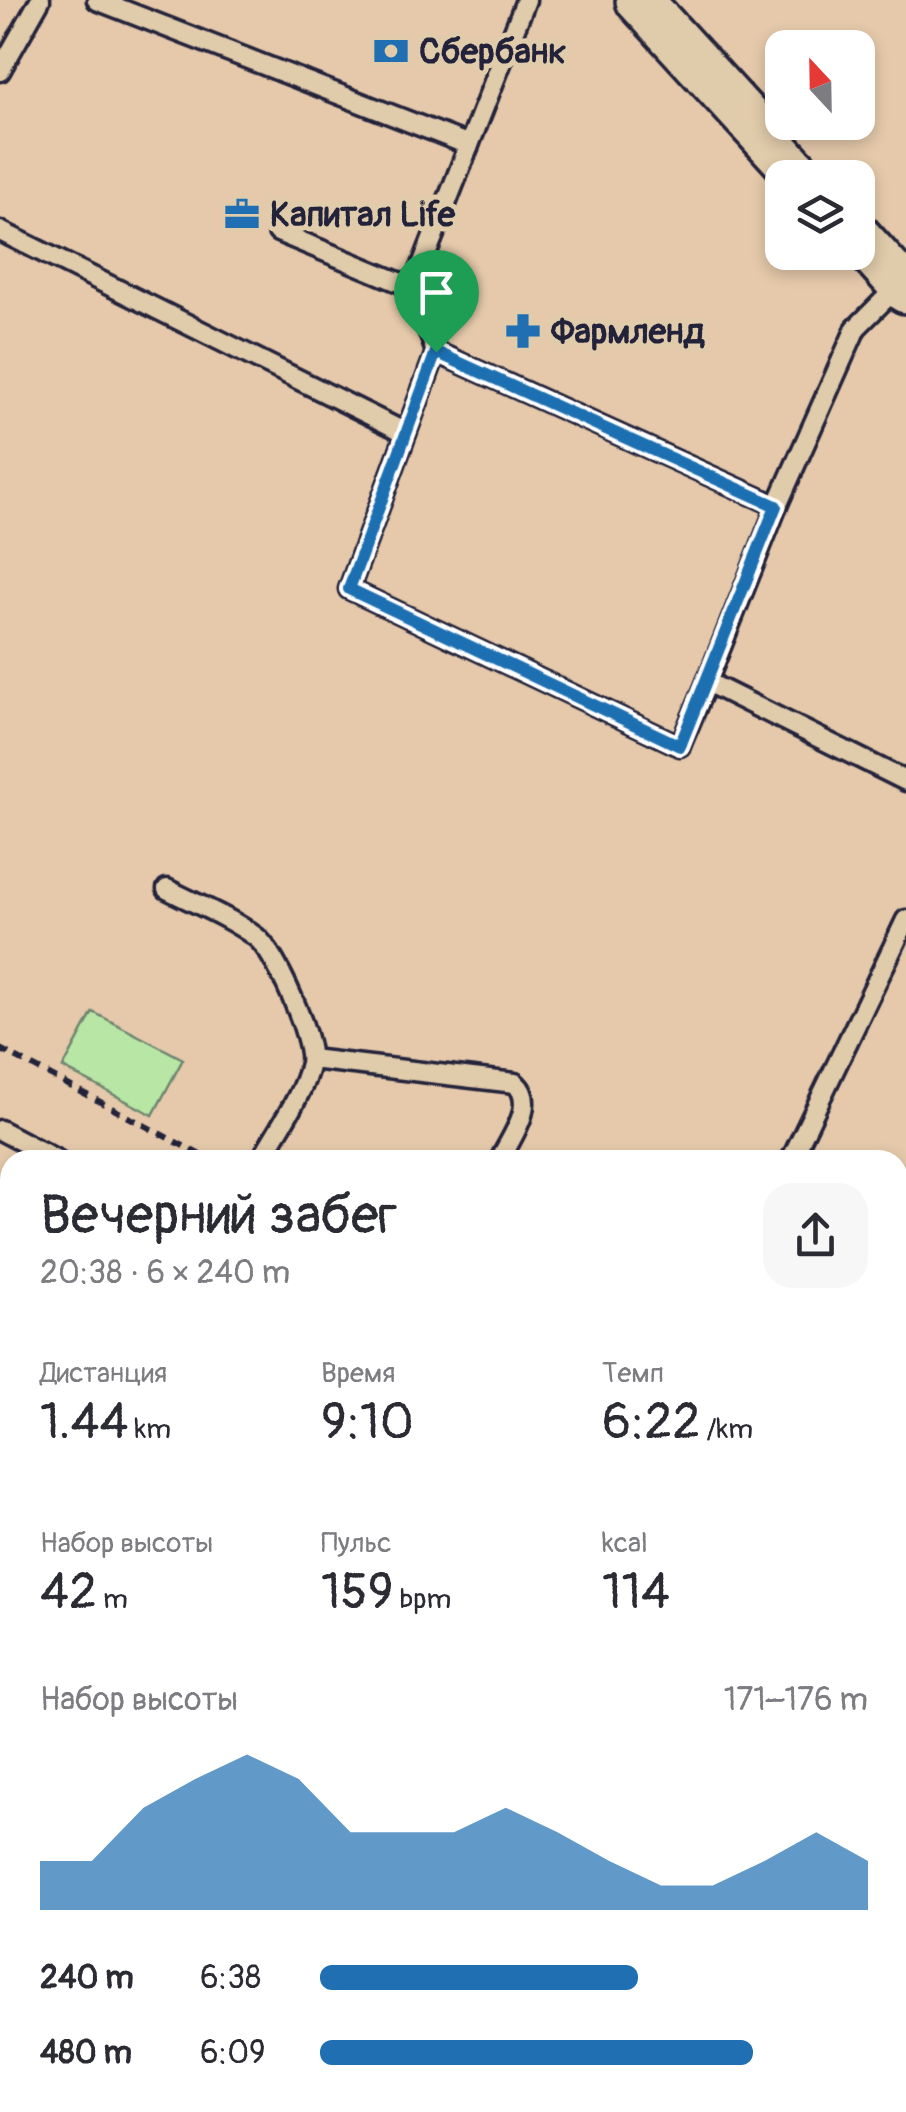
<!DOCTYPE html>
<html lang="ru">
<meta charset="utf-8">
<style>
:root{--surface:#fff;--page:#f7f7f7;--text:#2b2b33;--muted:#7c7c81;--accent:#1f6fb2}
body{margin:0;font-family:Pangolin,sans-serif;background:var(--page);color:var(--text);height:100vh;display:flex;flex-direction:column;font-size:38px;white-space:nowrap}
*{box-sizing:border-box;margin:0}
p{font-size:32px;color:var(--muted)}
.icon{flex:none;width:55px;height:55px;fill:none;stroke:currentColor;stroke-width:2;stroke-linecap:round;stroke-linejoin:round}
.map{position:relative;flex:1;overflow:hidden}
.details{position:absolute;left:0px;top:1150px;width:908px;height:962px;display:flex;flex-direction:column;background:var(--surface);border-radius:30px 30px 0 0;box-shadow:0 5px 15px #0003}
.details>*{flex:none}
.needle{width:65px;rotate:338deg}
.buttons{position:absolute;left:765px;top:30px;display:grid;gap:20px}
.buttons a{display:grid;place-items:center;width:110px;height:110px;border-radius:20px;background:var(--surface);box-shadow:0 5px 15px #0003;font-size:50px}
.pin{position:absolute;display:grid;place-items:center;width:85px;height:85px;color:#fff;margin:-102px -42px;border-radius:50% 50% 50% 0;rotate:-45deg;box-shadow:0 0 10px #0007}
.pin .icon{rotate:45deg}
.round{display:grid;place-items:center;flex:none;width:105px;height:105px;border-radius:30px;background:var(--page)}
.overview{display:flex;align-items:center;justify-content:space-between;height:170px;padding:0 40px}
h1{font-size:55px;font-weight:600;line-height:75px}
.metrics{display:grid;grid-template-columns:repeat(3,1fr);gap:15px;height:170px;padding:10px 40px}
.metrics div{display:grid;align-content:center}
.metrics b{font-size:50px;font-weight:600}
.metrics small{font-size:28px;font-weight:400}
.metrics p{font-size:28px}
.chart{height:280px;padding:20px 40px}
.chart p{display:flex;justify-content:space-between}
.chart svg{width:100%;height:180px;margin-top:10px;fill:var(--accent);opacity:.7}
ul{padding:0 40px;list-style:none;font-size:32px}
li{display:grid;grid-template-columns:160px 120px 1fr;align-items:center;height:75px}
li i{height:25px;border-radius:12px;background:var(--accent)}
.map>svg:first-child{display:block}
</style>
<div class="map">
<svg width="906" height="2112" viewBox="0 0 906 2112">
<rect width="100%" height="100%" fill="#e5c9aa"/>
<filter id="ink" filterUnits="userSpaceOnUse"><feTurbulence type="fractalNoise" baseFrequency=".01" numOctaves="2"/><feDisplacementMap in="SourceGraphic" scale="20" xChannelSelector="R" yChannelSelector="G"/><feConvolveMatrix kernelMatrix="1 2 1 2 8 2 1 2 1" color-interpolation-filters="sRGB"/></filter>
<g filter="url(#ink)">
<polygon fill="#b8e6a5" stroke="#6d8470" stroke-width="2.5" points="93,1012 183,1059 153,1115 63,1068"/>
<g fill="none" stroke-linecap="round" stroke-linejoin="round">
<defs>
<g id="service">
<polyline points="97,0 469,145"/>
<polyline points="0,71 40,0"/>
<polyline points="0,231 406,433"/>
<polyline points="278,232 413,288 436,352 777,506 707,682 906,781"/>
<polyline points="413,288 526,0"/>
<polyline points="436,352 349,589 680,746 707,682"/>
<polyline points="777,506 856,328 900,284"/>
<path d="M167 889C196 904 229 917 256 937 275 951 314 1039 310 1063 303 1096 277 1130 261 1160"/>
<path d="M311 1059 515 1083C538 1103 511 1137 500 1160"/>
<polyline points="0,1130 57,1160"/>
<polyline points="791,1160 906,920"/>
<polyline points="0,1361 10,1367"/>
<polyline points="0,1572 10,1565"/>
<polyline points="0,1793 10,1772"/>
<polyline points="898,1838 906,1842"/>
<polyline points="0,1881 10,1886"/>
<polyline points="898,2039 906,2021"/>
<polyline points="334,2112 338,2102"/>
<polyline points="863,2112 867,2102"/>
</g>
<g id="tertiary">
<polyline points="639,0 802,178"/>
<polyline points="858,237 906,290"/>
<polyline points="898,1367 906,1349"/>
<polyline points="898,1539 906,1521"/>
<polyline points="535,2112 540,2102"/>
<polyline points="615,2112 620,2102"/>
</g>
</defs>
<use href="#service" stroke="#22223b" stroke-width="25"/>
<use href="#tertiary" stroke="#22223b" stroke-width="52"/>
<g stroke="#22223b" stroke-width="6" stroke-dasharray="10 8" stroke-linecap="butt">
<polyline points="0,1049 210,1160"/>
<polyline points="898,1718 906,1701"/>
<polyline points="707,2112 712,2102"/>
</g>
<use href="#service" stroke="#e0cbaa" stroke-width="18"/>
<use href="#tertiary" stroke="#e0cbaa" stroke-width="45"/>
</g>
</g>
<g fill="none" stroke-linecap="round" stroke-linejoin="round" filter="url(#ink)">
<defs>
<polygon id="route" points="436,352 776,506 680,746 349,589"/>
</defs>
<use href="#route" stroke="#fff" stroke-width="20"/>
<use href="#route" stroke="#1f6fb2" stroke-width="12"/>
</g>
<defs>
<symbol id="bank-bare" viewBox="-9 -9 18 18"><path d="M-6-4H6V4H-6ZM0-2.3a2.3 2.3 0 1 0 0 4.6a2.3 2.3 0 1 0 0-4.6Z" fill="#1f6fb2" stroke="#e0cbaa" stroke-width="2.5" paint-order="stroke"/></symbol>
<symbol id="office-bare" viewBox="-9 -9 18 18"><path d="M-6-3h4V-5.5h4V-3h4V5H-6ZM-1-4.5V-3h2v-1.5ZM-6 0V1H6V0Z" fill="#1f6fb2" stroke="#e0cbaa" stroke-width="2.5" paint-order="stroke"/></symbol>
<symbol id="pharmacy-bare" viewBox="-9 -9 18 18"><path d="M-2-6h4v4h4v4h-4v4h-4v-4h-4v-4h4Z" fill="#1f6fb2" stroke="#e0cbaa" stroke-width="2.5" paint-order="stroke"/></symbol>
</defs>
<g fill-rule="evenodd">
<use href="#bank-bare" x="366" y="26" width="50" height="50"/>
<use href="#office-bare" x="217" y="189" width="50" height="50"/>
<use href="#pharmacy-bare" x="498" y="306" width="50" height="50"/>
</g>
<g text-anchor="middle" stroke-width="10" stroke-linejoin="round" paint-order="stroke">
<g font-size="35" font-weight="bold" fill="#22223b" stroke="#e0cbaa" text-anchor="start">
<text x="419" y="63">Сбербанк</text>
<text x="270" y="226">Капитал Life</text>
<text x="551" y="343">Фармленд</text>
</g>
</g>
</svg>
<div class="buttons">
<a><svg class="needle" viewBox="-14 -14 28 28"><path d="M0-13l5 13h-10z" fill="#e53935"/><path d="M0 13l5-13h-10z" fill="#7c7c81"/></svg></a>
<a><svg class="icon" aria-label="layers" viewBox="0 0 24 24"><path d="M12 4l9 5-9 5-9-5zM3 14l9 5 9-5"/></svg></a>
</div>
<div class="pin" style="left:436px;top:352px;background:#1e9e55"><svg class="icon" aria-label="arrive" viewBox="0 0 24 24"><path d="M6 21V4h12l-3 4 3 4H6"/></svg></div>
<section class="details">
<div class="overview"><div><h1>Вечерний забег</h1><p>20:38 · 6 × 240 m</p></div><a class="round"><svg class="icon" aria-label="share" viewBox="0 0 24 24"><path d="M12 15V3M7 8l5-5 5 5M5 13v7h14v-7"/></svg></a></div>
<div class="metrics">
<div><p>Дистанция</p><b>1.44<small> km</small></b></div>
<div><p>Время</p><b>9:10</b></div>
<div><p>Темп</p><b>6:22<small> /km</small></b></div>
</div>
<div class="metrics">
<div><p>Набор высоты</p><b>42<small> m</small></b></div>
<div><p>Пульс</p><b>159<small> bpm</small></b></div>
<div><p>kcal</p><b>114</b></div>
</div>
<div class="chart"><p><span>Набор высоты</span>171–176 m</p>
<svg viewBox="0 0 160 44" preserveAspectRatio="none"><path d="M0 44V32L10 32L20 19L30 12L40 6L50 12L60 25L70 25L80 25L90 19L100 25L110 32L120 38L130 38L140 32L150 25L160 32V44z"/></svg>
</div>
<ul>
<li><b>240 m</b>6:38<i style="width:58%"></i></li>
<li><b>480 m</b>6:09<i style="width:79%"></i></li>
</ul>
</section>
</div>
